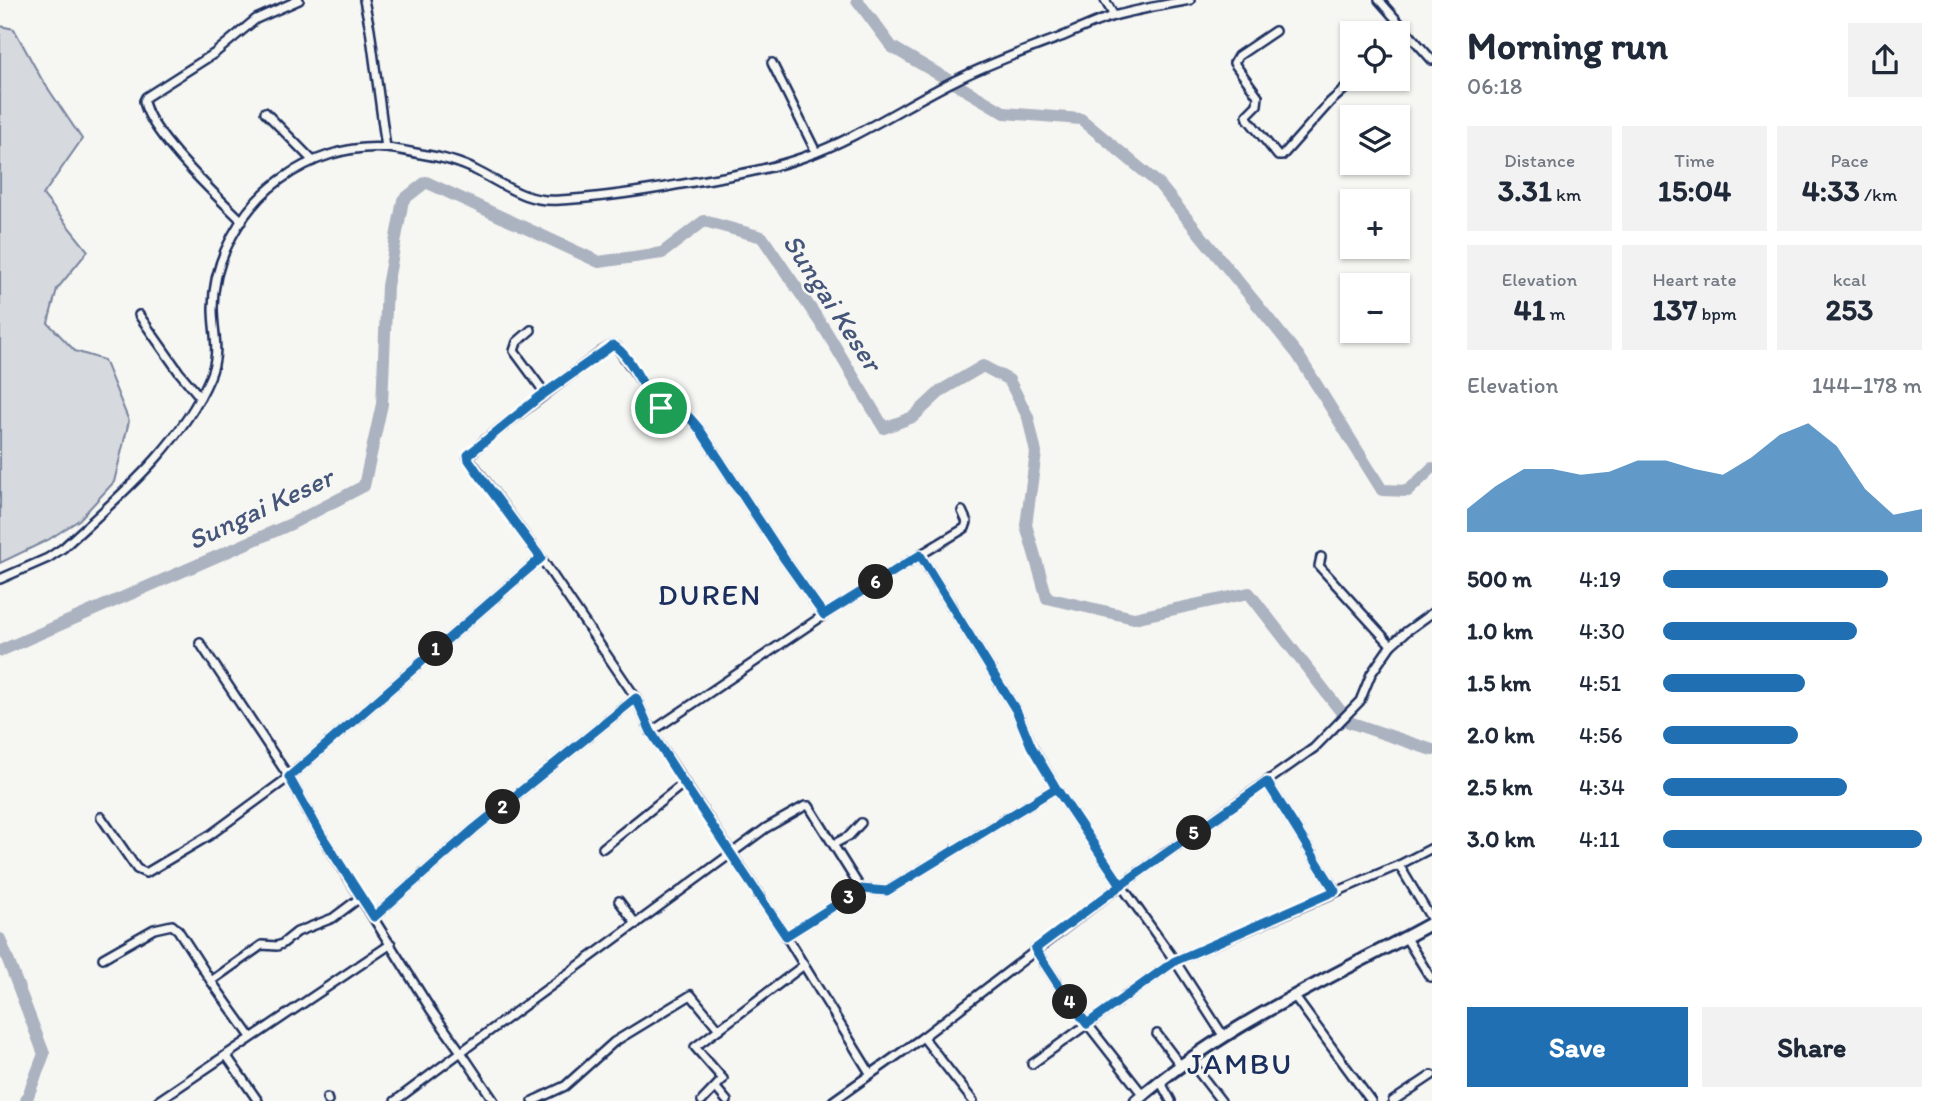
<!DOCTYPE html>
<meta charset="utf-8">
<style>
:root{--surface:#fff;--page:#f2f2f3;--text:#1f2937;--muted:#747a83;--accent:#1f6fb2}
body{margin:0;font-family:Itim,sans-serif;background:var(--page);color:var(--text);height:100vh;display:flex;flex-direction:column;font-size:26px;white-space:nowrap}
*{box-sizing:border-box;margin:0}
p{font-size:23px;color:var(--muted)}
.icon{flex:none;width:38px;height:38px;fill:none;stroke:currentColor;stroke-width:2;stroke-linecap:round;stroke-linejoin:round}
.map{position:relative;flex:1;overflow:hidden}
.details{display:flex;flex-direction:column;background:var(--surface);width:525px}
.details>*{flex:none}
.tools{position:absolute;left:1340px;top:21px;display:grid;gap:14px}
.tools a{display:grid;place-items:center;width:70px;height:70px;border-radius:0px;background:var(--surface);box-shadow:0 2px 5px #0004;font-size:35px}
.pin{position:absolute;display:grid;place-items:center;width:60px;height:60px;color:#fff;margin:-30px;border:4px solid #fff;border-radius:50%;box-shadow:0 2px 7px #0007}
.km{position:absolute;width:35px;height:35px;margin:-18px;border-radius:50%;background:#222;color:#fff;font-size:19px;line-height:35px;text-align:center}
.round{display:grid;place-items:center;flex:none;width:74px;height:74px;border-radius:0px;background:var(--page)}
.head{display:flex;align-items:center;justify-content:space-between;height:119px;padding:0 35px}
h1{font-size:38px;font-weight:800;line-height:52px}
.metrics{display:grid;grid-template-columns:repeat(3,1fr);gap:10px;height:119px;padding:7px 35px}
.metrics div{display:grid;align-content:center;border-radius:0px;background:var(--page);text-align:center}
.metrics b{font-size:30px;font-weight:800}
.metrics small{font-size:19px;font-weight:400}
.metrics p{font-size:19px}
.chart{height:196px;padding:14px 35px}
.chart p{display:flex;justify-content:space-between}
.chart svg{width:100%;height:126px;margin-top:7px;fill:var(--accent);opacity:.7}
.primary-button{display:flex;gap:14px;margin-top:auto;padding:14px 35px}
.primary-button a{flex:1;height:80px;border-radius:0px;background:var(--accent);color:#fff;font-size:28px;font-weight:800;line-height:80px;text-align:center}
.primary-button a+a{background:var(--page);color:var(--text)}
ul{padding:0 35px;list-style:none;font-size:23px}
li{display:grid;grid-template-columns:112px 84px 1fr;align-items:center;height:52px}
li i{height:18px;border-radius:9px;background:var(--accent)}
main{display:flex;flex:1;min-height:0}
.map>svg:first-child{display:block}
</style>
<main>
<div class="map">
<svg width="1432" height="1101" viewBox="0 0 1432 1101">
<rect width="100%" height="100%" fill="#f6f6f2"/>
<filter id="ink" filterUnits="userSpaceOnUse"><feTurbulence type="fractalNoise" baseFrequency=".0143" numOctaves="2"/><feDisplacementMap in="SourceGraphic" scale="14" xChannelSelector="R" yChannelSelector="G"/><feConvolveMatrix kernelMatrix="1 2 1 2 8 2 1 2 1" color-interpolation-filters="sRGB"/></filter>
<g filter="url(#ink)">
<polygon fill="#d6d9dd" stroke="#78849e" stroke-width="2" points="0,26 14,29 41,78 82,139 43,195 88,251 57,289 48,323 75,351 104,360 129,421 114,482 79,520 48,540 0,563"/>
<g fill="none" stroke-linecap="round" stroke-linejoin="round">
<g stroke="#abb2c0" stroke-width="12">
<polyline points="857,0 892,47 1005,113 1081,119 1159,184 1298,355 1382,490 1408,491 1432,468"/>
<polyline points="0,651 291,524 364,486 382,404 387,286 403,200 426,182 599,262 662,253 704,221 762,237 826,331 884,428 913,417 942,390 983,366 1009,380 1028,417 1036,453 1026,525 1047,598 1134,618 1249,593 1349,722 1432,750"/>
<polyline points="0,939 44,1054 26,1101"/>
</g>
<defs>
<g id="minor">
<polyline points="364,0 370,29 386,148"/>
<polyline points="1105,0 1114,16"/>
<polyline points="1379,0 1432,60"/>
<polyline points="1275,31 1238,56 1234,63 1258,96 1257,105 1247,115 1248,119 1278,156 1282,156 1330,102 1356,79"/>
<polyline points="1398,45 1410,35"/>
<polyline points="772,63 816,152"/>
<polyline points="265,112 313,161"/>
<path d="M242 221C217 196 149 133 144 101L146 97 215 53 256 19 299 0"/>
<polyline points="139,315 179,372 200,397"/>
<polyline points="531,330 517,342 514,351 545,393"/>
<polyline points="920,555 965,528 967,522 962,511"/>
<polyline points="1321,557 1319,566 1391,645"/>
<path d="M0 579 48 558 63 548C117 498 180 447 210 377 221 350 213 335 213 308 213 260 241 208 280 180 310 158 348 145 386 148 398 149 410 152 421 154 440 157 458 161 475 170 505 185 526 203 560 200 596 198 631 193 666 187 713 178 759 173 804 157 858 138 905 105 956 80 990 63 1026 50 1061 37 1078 30 1096 21 1114 16 1138 9 1165 5 1190 0"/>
<path d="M651 732 636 698 541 558 468 457 484 441 601 352 613 345 617 347 657 404 661 408C685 410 684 411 700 430L785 560 824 615"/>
<polyline points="1267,782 1335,891"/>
<polyline points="101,817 137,869 146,873 210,835 289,777 200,643"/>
<polyline points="834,844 849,836 861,823"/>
<polyline points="603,848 684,783"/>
<polyline points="1399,865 1432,920"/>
<polyline points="619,901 636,924"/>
<polyline points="374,917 474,829 636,698"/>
<polyline points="786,936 861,889 887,891 1056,788"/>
<polyline points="1406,938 1430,977"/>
<polyline points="1035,949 1067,998 1143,1095"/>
<polyline points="103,958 154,929 172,925 178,930 211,981"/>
<polyline points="1295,997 1371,1101"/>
<polyline points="1157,1034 1181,1066"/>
<polyline points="251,1037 211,981 262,945 277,946 282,944 297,932 333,918 361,897"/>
<polyline points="923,1037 973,1101"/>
<polyline points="226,1055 258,1101"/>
<polyline points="1190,1061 1221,1101"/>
<polyline points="1032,1064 1175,961 1399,865 1432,848"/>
<polyline points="870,1073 786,936 651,732 824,615 920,555 1017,712 1031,745 1056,788 1121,885 1314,748 1360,701 1371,674 1391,645 1407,631 1432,613"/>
<polyline points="1160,1081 1171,1101"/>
<polyline points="716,1088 727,1101"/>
<polyline points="327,1098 328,1101"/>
<polyline points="158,1101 391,944"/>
<polyline points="395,1101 461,1052 431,1010 322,836 289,777 541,558"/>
<polyline points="494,1101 461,1052 766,828 805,806 809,806 861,889"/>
<polyline points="533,1101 565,1086 614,1042 691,995 719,1029 804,965"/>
<polyline points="702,1101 723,1079 695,1047 719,1029"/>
<polyline points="833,1101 923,1037 1121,885 1175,961 1224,1037"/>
<polyline points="1393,1101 1432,1075"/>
</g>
<path id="highway" d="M1136 1101C1223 1025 1332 978 1432 923"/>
</defs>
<use href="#minor" stroke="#1b2f5e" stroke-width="12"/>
<use href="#highway" stroke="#1b2f5e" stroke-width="16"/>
<use href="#minor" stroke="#f6f6f2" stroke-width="7"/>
<use href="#highway" stroke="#f6f6f2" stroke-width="10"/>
</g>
</g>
<g fill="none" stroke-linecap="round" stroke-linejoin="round" filter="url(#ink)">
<defs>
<path id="route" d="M661 408C643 392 633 357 613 345L538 398 468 455 469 460 478 473 541 558 289 777 322 836 374 917 474 829 636 698 651 732 679 776 786 936 861 889 887 891 1056 788 1121 885 1035 949 1067 998 1087 1024 1175 961 1335 891 1267 782 1121 885 1056 788 1031 746 1017 712 920 555 824 615 785 560 700 430C685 411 685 410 661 408"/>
</defs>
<use href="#route" stroke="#fff" stroke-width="14"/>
<use href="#route" stroke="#1f6fb2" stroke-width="9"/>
</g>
<g text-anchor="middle" stroke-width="5" stroke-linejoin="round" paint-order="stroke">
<g font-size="28" font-style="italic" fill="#46567b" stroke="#f6f6f2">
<text transform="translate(833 302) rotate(57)" y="10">Sungai Keser</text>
<text transform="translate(260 508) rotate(-25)" y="10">Sungai Keser</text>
</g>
<g font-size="30" letter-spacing="2" fill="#1b2f5e" stroke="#f6f6f2">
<text x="710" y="605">DUREN</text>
<text x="1240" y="1074">JAMBU</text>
</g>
</g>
</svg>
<div class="tools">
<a><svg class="icon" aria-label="locate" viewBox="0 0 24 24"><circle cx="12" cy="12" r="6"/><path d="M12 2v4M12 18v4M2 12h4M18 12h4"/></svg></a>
<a><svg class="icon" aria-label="layers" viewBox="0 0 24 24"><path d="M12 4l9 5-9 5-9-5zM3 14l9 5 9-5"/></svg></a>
<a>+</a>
<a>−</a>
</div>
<div class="pin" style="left:661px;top:408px;background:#1e9e55"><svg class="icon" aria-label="arrive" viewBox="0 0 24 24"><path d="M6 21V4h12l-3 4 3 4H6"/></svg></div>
<b class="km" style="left:436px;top:649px">1</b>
<b class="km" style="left:503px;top:807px">2</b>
<b class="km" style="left:849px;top:897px">3</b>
<b class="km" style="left:1070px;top:1002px">4</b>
<b class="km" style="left:1194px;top:833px">5</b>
<b class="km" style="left:876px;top:582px">6</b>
</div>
<section class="details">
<div class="head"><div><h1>Morning run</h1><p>06:18</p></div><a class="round"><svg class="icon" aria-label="share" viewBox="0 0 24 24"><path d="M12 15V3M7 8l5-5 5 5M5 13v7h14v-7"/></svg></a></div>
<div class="metrics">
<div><p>Distance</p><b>3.31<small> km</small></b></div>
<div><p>Time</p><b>15:04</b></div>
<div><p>Pace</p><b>4:33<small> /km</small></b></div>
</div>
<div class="metrics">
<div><p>Elevation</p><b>41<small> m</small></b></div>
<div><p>Heart rate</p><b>137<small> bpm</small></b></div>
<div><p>kcal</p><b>253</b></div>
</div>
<div class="chart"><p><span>Elevation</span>144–178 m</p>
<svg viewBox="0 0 160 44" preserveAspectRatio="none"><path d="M0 44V36L10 28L20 22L30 22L40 24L50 23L60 19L70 19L80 22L90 24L100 18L110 10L120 6L130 14L140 29L150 38L160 36V44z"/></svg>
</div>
<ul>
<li><b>500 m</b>4:19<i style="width:87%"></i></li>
<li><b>1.0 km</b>4:30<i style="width:75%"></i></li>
<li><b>1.5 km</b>4:51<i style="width:55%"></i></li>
<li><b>2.0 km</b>4:56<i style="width:52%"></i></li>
<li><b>2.5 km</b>4:34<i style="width:71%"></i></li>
<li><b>3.0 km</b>4:11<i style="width:100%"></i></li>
</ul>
<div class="primary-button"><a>Save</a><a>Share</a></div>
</section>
</main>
